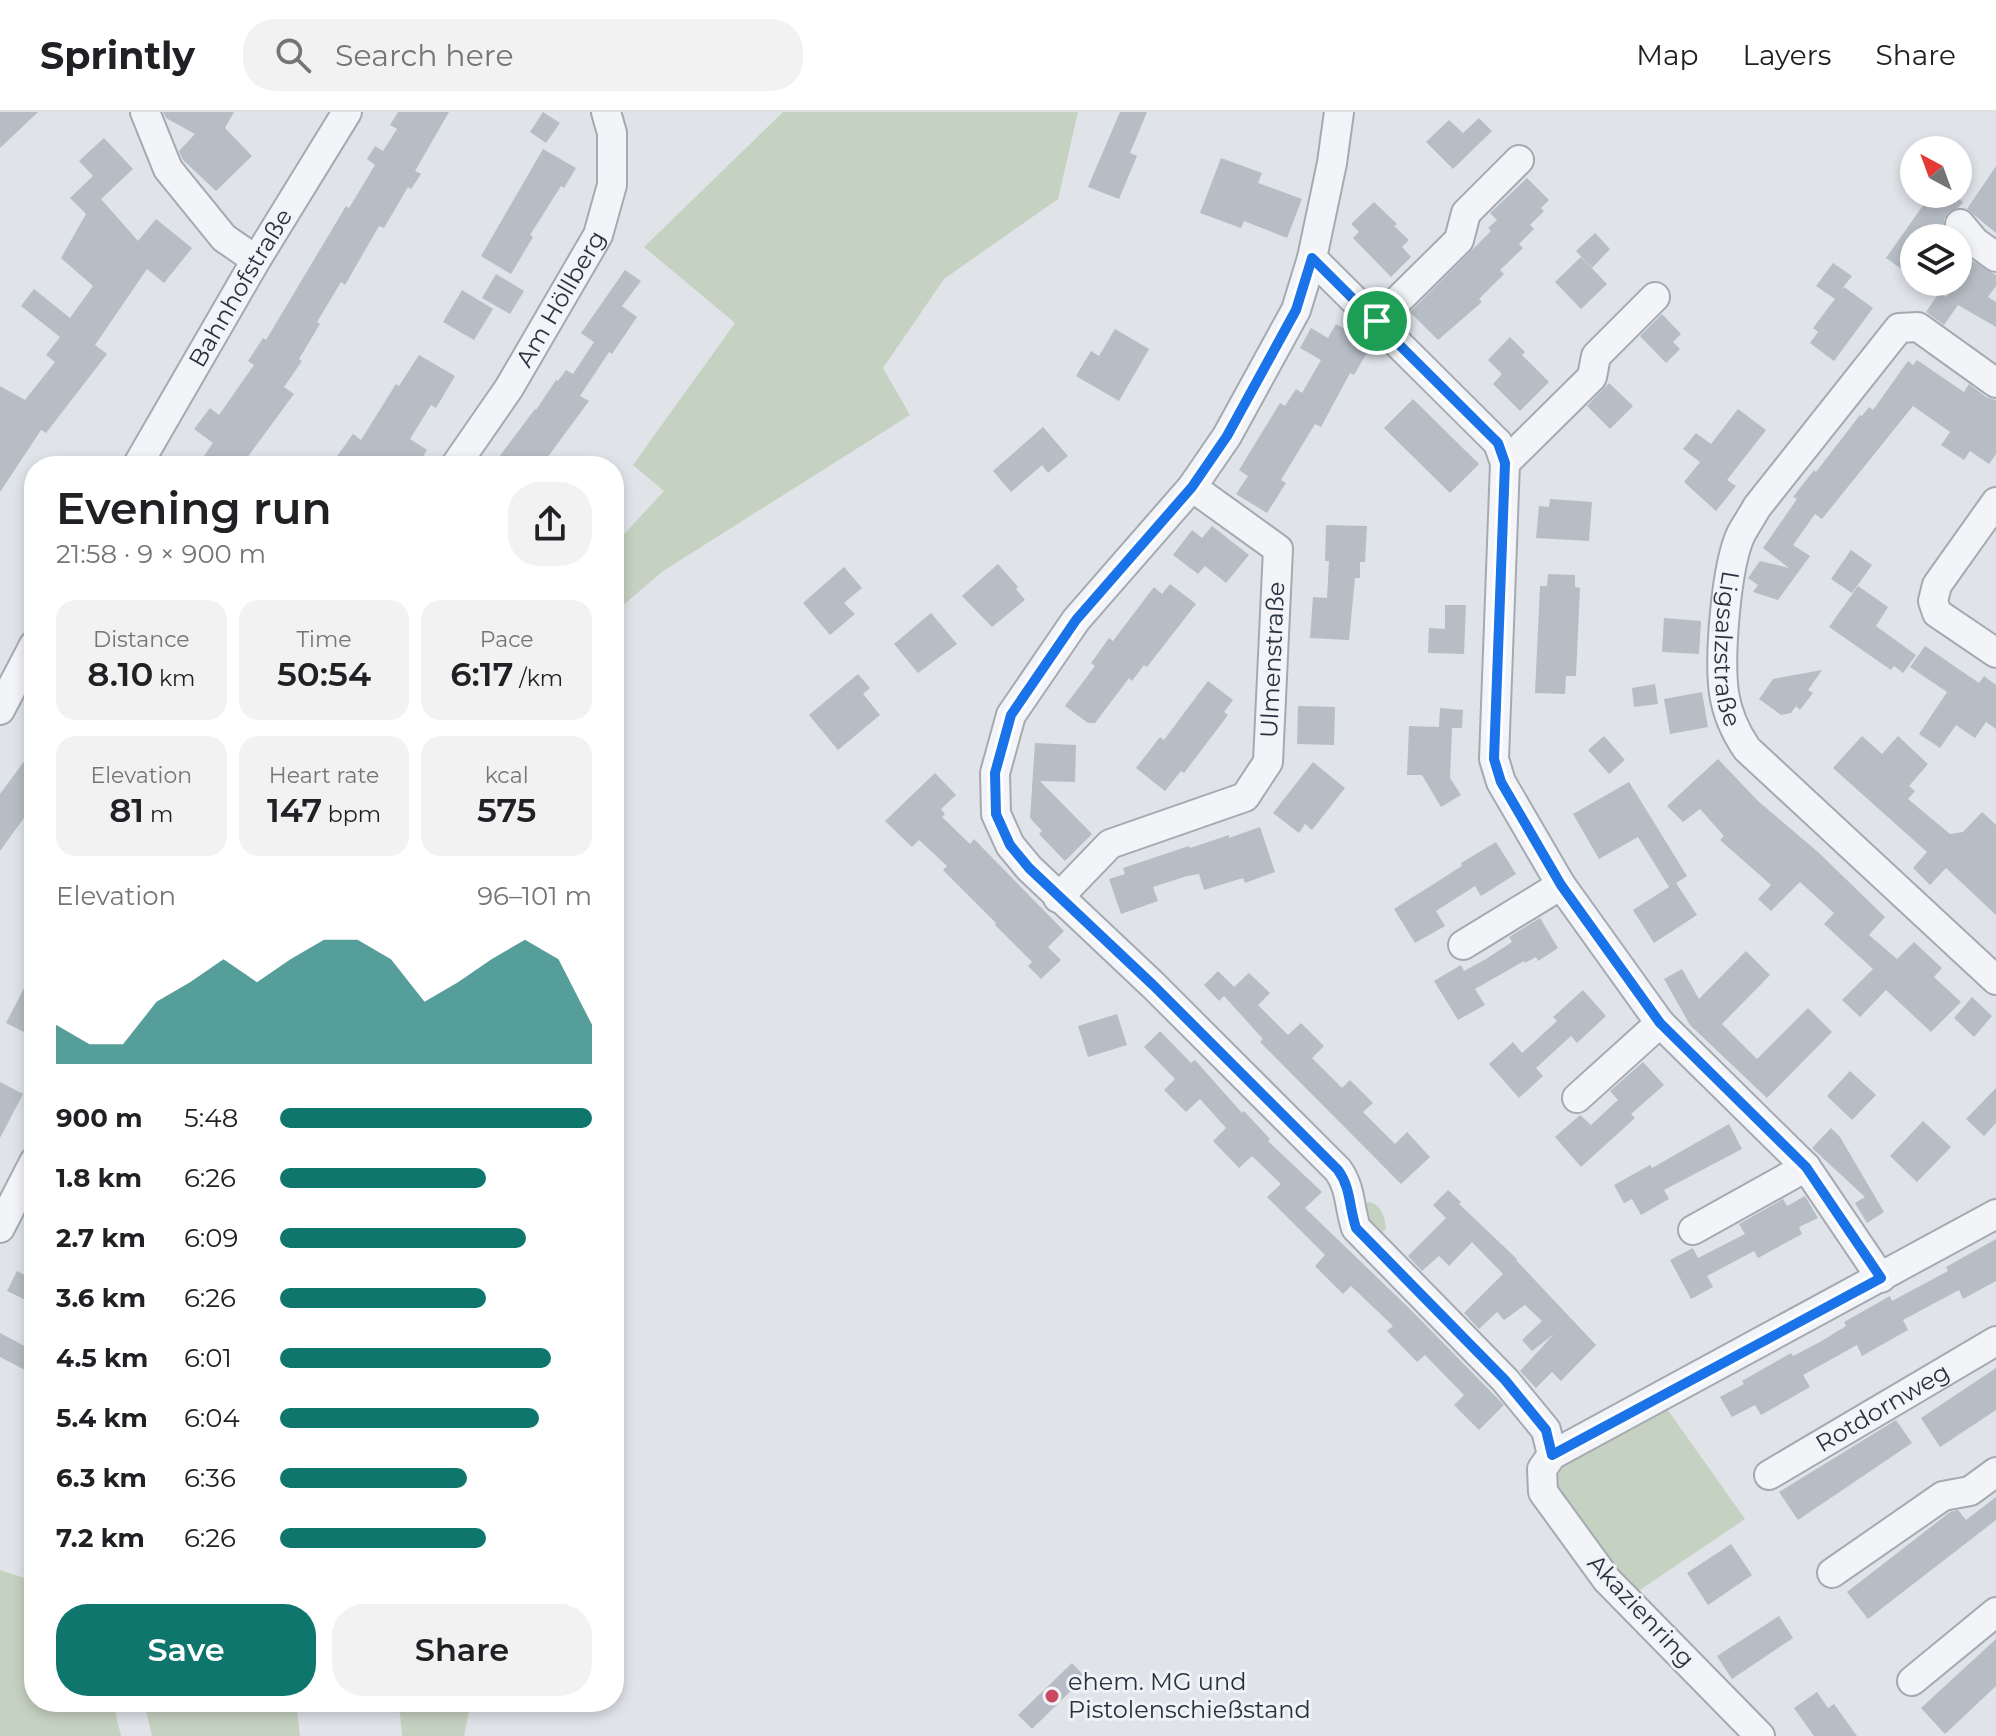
<!DOCTYPE html>
<meta charset="utf-8">
<style>
:root{--surface:#fff;--page:#f2f2f2;--text:#202124;--muted:#757577;--line:#e0e0e0;--accent:#0f766e}
body{margin:0;font-family:Montserrat,sans-serif;background:var(--page);color:var(--text);height:100vh;display:flex;flex-direction:column;font-size:30px;white-space:nowrap}
*{box-sizing:border-box;margin:0}
p{font-size:26px;color:var(--muted)}
.icon{flex:none;width:44px;height:44px;fill:none;stroke:currentColor;stroke-width:2;stroke-linecap:round;stroke-linejoin:round}
.map{position:relative;flex:1;overflow:hidden}
.drawer{position:absolute;left:24px;top:344px;width:600px;height:1256px;display:flex;flex-direction:column;background:var(--surface);border-radius:32px;box-shadow:0 4px 12px #0003}
.drawer>*{flex:none}
.needle{width:52px;rotate:319deg}
.tools{position:absolute;left:1900px;top:24px;display:grid;gap:16px}
.tools a{display:grid;place-items:center;width:72px;height:72px;border-radius:50%;background:var(--surface);box-shadow:0 4px 12px #0003;font-size:40px}
.pin{position:absolute;display:grid;place-items:center;width:68px;height:68px;color:#fff;margin:-34px;border:4px solid #fff;border-radius:50%;box-shadow:0 2px 8px #0007}
.round{display:grid;place-items:center;flex:none;width:84px;height:84px;border-radius:32px;background:var(--page)}
.head{display:flex;align-items:center;justify-content:space-between;height:136px;padding:0 32px}
h1{font-size:44px;font-weight:600;line-height:60px}
.figures{display:grid;grid-template-columns:repeat(3,1fr);gap:12px;height:136px;padding:8px 32px}
.figures div{display:grid;align-content:center;border-radius:20px;background:var(--page);text-align:center}
.figures b{font-size:34px;font-weight:600}
.figures small{font-size:22px;font-weight:400}
.figures p{font-size:22px}
.chart{height:224px;padding:16px 32px}
.chart p{display:flex;justify-content:space-between}
.chart svg{width:100%;height:144px;margin-top:8px;fill:var(--accent);opacity:.7}
.primary-button{display:flex;gap:16px;margin-top:auto;padding:16px 32px}
.primary-button a{flex:1;height:92px;border-radius:32px;background:var(--accent);color:#fff;font-size:32px;font-weight:600;line-height:92px;text-align:center}
.primary-button a+a{background:var(--page);color:var(--text)}
ul{padding:0 32px;list-style:none;font-size:26px}
li{display:grid;grid-template-columns:128px 96px 1fr;align-items:center;height:60px}
li i{height:20px;border-radius:10px;background:var(--accent)}
header{display:flex;align-items:center;gap:48px;box-sizing:border-box;height:112px;padding:0 40px;background:var(--surface);border-bottom:2px solid var(--line)}
header strong{font-size:38px}
nav{display:flex;gap:44px;margin-inline-start:auto;font-size:28px}
.search{width:560px;height:72px;background:var(--page);display:flex;align-items:center;gap:20px;box-sizing:border-box;padding:0 28px;border-radius:32px;color:var(--muted);font-size:30px}
.map>svg:first-child{display:block}
</style>
<header>
<strong>Sprintly</strong>
<div class="search"><svg class="icon" aria-label="search" viewBox="0 0 24 24"><circle cx="10" cy="10" r="6"/><path d="M15 15l6 6"/></svg>Search here</div>
<nav><a>Map</a><a>Layers</a><a>Share</a></nav>
</header>
<div class="map">
<svg width="1996" height="1624" viewBox="0 0 1996 1624">
<rect width="100%" height="100%" fill="#e0e3e8"/>
<g fill="#c6d2c1">
<polygon points="783,0 1078,0 1058,87 944,167 883,256 910,303 663,459 614,501 614,433 664,379 633,353 735,211 644,135"/>
<path d="M1367 1090C1381 1091 1385 1105 1386 1117L1380 1122 1371 1118 1363 1096Z"/>
<polygon points="1667,1297 1745,1407 1634,1482 1556,1383 1556,1358"/>
<polygon points="0,1458 34,1469 34,1590 113,1590 121,1624 0,1624"/>
<polygon points="144,1590 296,1590 300,1624 152,1624"/>
<polygon points="399,1590 471,1590 464,1624 402,1624"/>
</g>
<g fill="#b7bdc5">
<polygon points="0,0 38,0 0,36"/>
<polygon points="163,0 234,0 225,16 252,44 216,79 183,48 179,39 195,22 166,6"/>
<polygon points="398,0 449,0 415,59 421,62 411,77 408,75 384,116 379,114 345,173 341,170 317,210 320,212 299,247 302,249 284,275 294,282 241,354 197,354 213,331 194,317 210,296 219,303 254,253 248,249 263,226 266,228 346,94 349,96 375,53 367,47 375,34 383,39 397,17 390,13"/>
<polygon points="543,0 560,11 546,31 530,20"/>
<polygon points="1120,0 1147,0 1130,41 1137,44 1119,87 1088,75"/>
<polygon points="1479,6 1492,19 1453,57 1426,30 1449,8 1463,21"/>
<polygon points="104,26 133,57 101,87 138,129 156,107 192,136 164,171 147,157 95,233 107,242 46,321 41,318 0,380 0,274 25,288 55,250 46,243 60,225 21,194 34,177 70,206 93,174 61,146 86,102 70,86 93,64 79,49"/>
<polygon points="543,37 576,56 564,76 561,74 530,123 533,125 511,162 481,144"/>
<polygon points="1221,46 1262,61 1258,71 1302,87 1287,126 1244,109 1241,116 1200,101"/>
<polygon points="1996,54 1996,121 1967,97"/>
<polygon points="1527,66 1549,88 1541,96 1544,99 1530,113 1534,117 1519,132 1523,136 1500,158 1504,162 1479,187 1482,190 1438,228 1410,200 1491,119 1488,116 1497,108 1490,101"/>
<polygon points="1941,82 1951,82 1963,90 1959,95 1949,100 1944,107 1944,116 1936,126 1914,126 1914,166 1886,146 1924,92"/>
<polygon points="1374,90 1397,112 1394,114 1409,128 1402,135 1411,145 1391,165 1353,126 1359,120 1351,112"/>
<polygon points="1595,121 1610,137 1592,156 1576,139"/>
<polygon points="1581,145 1607,172 1581,197 1555,170"/>
<polygon points="1971,148 1996,163 1996,174 1988,185 1996,190 1996,215 1958,193 1944,213 1926,200 1939,181 1946,185 1958,170"/>
<polygon points="1833,151 1852,164 1841,178 1844,175 1873,196 1834,249 1810,231 1818,220 1813,216 1835,187 1816,174"/>
<polygon points="625,158 641,169 622,194 637,205 612,242 609,240 580,284 589,289 541,354 497,354 502,347 499,345 535,297 536,298 556,268 558,269 566,258 573,262 594,230 581,221"/>
<polygon points="496,162 524,179 510,202 482,186"/>
<polygon points="462,178 493,197 474,228 443,210"/>
<polygon points="1662,202 1681,222 1673,230 1680,237 1666,251 1640,224"/>
<polygon points="1336,212 1372,232 1354,263 1350,261 1321,315 1315,312 1281,368 1286,371 1267,401 1236,382 1248,364 1239,358 1280,291 1285,294 1296,277 1302,281 1321,248 1300,236 1311,216 1328,226"/>
<polygon points="1115,217 1149,237 1119,289 1076,264 1091,239 1099,244"/>
<polygon points="1510,225 1525,240 1522,243 1549,270 1520,299 1493,272 1502,262 1488,248"/>
<polygon points="419,243 455,264 436,296 431,293 410,327 427,338 417,354 330,354 353,322 361,328 396,272 399,274"/>
<polygon points="1917,248 1964,280 1969,272 1986,285 1996,288 1996,342 1989,352 1970,339 1964,348 1941,333 1950,320 1913,294 1822,407 1815,402 1793,433 1810,444 1778,488 1753,480 1758,473 1748,466 1760,449 1789,456 1763,436 1797,387 1793,385 1814,358 1816,360 1860,303 1862,304 1869,295 1873,298 1908,249 1913,253"/>
<polygon points="1609,271 1633,294 1610,317 1587,294"/>
<polygon points="1413,287 1479,352 1450,381 1384,316"/>
<polygon points="1738,297 1766,318 1727,368 1736,374 1716,399 1684,370 1700,350 1683,337 1696,321 1711,332"/>
<polygon points="1043,315 1068,344 1048,361 1042,353 1011,380 993,359"/>
<polygon points="1550,387 1592,390 1589,429 1536,426 1539,394 1549,395"/>
<polygon points="1326,413 1367,414 1365,450 1360,450 1360,466 1355,466 1349,528 1310,526 1313,485 1327,486 1329,449 1325,449"/>
<polygon points="1212,414 1249,443 1226,471 1205,454 1198,462 1173,443 1192,418 1202,426"/>
<polygon points="1851,438 1872,453 1852,481 1831,467"/>
<polygon points="998,452 1018,475 1016,477 1025,488 992,515 962,484"/>
<polygon points="844,455 862,476 844,491 855,502 830,523 803,491"/>
<polygon points="1548,462 1575,463 1575,475 1580,476 1576,564 1566,564 1565,582 1535,581 1540,474 1547,474"/>
<polygon points="1170,472 1196,492 1147,555 1144,553 1132,569 1129,566 1095,611 1088,611 1065,594 1095,554 1091,551 1109,526 1113,529 1154,475 1162,482"/>
<polygon points="1858,474 1888,495 1876,514 1916,543 1903,561 1894,554 1891,558 1829,515"/>
<polygon points="1445,493 1466,493 1464,542 1428,541 1429,516 1445,517"/>
<polygon points="931,501 957,532 918,561 894,532"/>
<polygon points="1664,506 1701,509 1699,542 1662,540"/>
<polygon points="1925,534 1979,571 1984,564 1996,573 1996,617 1986,610 1975,626 1956,613 1940,636 1919,622 1947,580 1910,555"/>
<polygon points="1822,558 1808,578 1813,581 1800,598 1796,594 1791,601 1781,603 1759,587 1773,567"/>
<polygon points="858,562 870,576 863,582 880,603 838,638 809,603"/>
<polygon points="1208,569 1233,588 1224,600 1228,603 1184,661 1181,659 1165,679 1136,656 1160,625 1164,628"/>
<polygon points="1655,572 1658,592 1634,595 1632,576"/>
<polygon points="1702,580 1708,615 1670,622 1664,587"/>
<polygon points="1298,594 1335,595 1334,633 1297,632"/>
<polygon points="1440,596 1463,598 1462,616 1452,616 1450,666 1461,683 1441,695 1422,663 1407,663 1409,614 1439,615"/>
<polygon points="1604,624 1625,648 1609,662 1588,638"/>
<polygon points="1862,624 1882,642 1898,624 1928,652 1909,674 1915,679 1908,687 1950,722 1963,720 1982,700 1996,713 1996,803 1946,756 1930,773 1913,756 1927,740 1833,656"/>
<polygon points="1035,631 1076,633 1075,670 1040,669 1092,722 1065,749 1039,722 1042,719 1030,706"/>
<polygon points="34,636 34,692 0,739 0,682"/>
<polygon points="1718,647 1758,689 1818,740 1885,805 1869,823 1897,847 1914,830 1942,856 1934,865 1961,890 1931,920 1886,878 1860,905 1842,888 1873,857 1824,812 1834,801 1800,770 1771,799 1758,787 1771,773 1720,728 1724,724 1700,697 1683,710 1667,694"/>
<polygon points="1313,650 1345,676 1312,718 1305,712 1299,721 1273,701"/>
<polygon points="935,661 956,683 941,697 945,702 942,705 970,732 974,727 1064,819 1048,835 1061,848 1041,867 1028,854 1032,850 995,813 996,811 943,758 947,754 919,728 912,735 885,709"/>
<polygon points="1629,670 1687,764 1676,771 1697,803 1654,831 1633,798 1669,775 1638,725 1599,747 1573,702"/>
<polygon points="1260,715 1275,760 1245,771 1243,766 1204,778 1199,762 1187,764 1153,775 1158,789 1121,802 1109,767 1125,762 1123,756 1189,734 1190,736 1229,723 1229,726"/>
<polygon points="1496,730 1516,762 1481,784 1475,774 1436,799 1445,814 1415,831 1394,797 1462,754 1461,751"/>
<polygon points="1540,806 1558,836 1538,849 1536,845 1525,851 1524,849 1475,877 1485,893 1458,908 1434,869 1461,853 1464,859 1486,847 1512,830 1509,825"/>
<polygon points="1746,839 1770,863 1722,912 1757,947 1808,896 1832,920 1767,986 1690,913 1664,867 1682,857 1699,887"/>
<polygon points="34,857 34,925 6,911"/>
<polygon points="1218,859 1234,875 1249,861 1270,881 1258,893 1288,923 1301,911 1324,934 1312,946 1342,976 1350,968 1373,991 1363,1000 1395,1032 1407,1020 1430,1045 1401,1072 1260,930 1263,927 1224,884 1219,889 1204,873"/>
<polygon points="1583,878 1606,904 1577,931 1571,924 1536,956 1543,964 1519,986 1489,952 1513,930 1522,941 1557,909 1553,905"/>
<polygon points="1972,885 1992,904 1974,925 1954,906"/>
<polygon points="1117,902 1127,933 1088,945 1078,914"/>
<polygon points="1160,919 1191,951 1195,948 1242,1001 1244,999 1270,1027 1268,1029 1322,1080 1305,1096 1410,1197 1504,1293 1479,1318 1454,1293 1464,1283 1425,1243 1417,1250 1387,1219 1393,1214 1351,1174 1343,1182 1315,1154 1325,1143 1267,1085 1281,1072 1252,1044 1239,1056 1213,1029 1226,1016 1200,987 1186,1000 1164,978 1175,967 1144,935"/>
<polygon points="1643,950 1664,973 1631,1002 1635,1006 1581,1055 1555,1025 1580,1003 1591,1013 1618,988 1610,979"/>
<polygon points="1850,959 1876,983 1852,1008 1827,984"/>
<polygon points="0,970 23,982 0,1026"/>
<polygon points="1996,976 1996,1011 1984,1024 1966,1007"/>
<polygon points="1923,1009 1951,1035 1917,1070 1890,1044"/>
<polygon points="1729,1012 1742,1037 1664,1078 1669,1087 1641,1103 1632,1087 1624,1091 1614,1073 1650,1053 1652,1056"/>
<polygon points="1831,1016 1840,1025 1884,1100 1867,1111 1855,1091 1865,1085 1812,1036"/>
<polygon points="1448,1078 1461,1090 1459,1092 1517,1147 1516,1148 1596,1233 1561,1269 1552,1260 1536,1276 1520,1259 1554,1222 1532,1239 1522,1228 1542,1209 1525,1193 1504,1208 1497,1200 1479,1217 1464,1201 1503,1162 1472,1130 1449,1154 1439,1144 1422,1159 1408,1144 1446,1106 1433,1093"/>
<polygon points="1805,1084 1818,1106 1799,1115 1802,1122 1758,1146 1754,1139 1707,1164 1713,1175 1691,1187 1670,1148 1693,1136 1698,1146 1745,1122 1739,1112 1783,1087 1787,1094"/>
<polygon points="1996,1127 1996,1169 1963,1187 1959,1178 1903,1208 1908,1218 1862,1244 1857,1233 1803,1263 1810,1275 1761,1303 1755,1293 1732,1305 1720,1285 1744,1272 1742,1269 1791,1241 1793,1244 1820,1230 1846,1214 1844,1210 1890,1184 1892,1189 1948,1159 1946,1155"/>
<polygon points="17,1159 34,1168 34,1192 7,1179"/>
<polygon points="0,1221 34,1239 34,1245 27,1259 0,1245"/>
<polygon points="1996,1256 1996,1298 1940,1335 1921,1306"/>
<polygon points="1896,1308 1912,1331 1798,1408 1779,1380"/>
<polygon points="1996,1385 1996,1408 1868,1507 1847,1480 1950,1400 1958,1398 1966,1408"/>
<polygon points="1731,1432 1752,1463 1708,1493 1687,1461"/>
<polygon points="1779,1504 1793,1526 1732,1567 1717,1544"/>
<polygon points="1996,1527 1996,1574 1945,1622 1921,1596"/>
<polygon points="1072,1551 1085,1565 1032,1617 1018,1603"/>
<polygon points="1817,1580 1828,1596 1834,1592 1857,1624 1814,1624 1794,1596"/>
</g>
<g fill="none" stroke-linecap="round" stroke-linejoin="round">
<defs>
<g id="street">
<polyline points="145,0 168,57 224,126 256,148"/>
<path d="M1339 0 1332 51 1312 146 1296 198 1227 324 1192 375 1076 508 1011 603 995 661 996 702 1010 733 1029 756 1153 873 1338 1058C1351 1076 1349 1095 1356 1116L1505 1268 1546 1318 1552 1343"/>
<polyline points="1960,112 1975,130 1996,145"/>
<polyline points="1312,146 1498,331 1505,351 1494,647 1501,670 1561,773 1660,911 1806,1055 1881,1166"/>
<polyline points="1377,209 1459,128 1466,101 1519,48"/>
<path id="s1" d="M1996 271 1918 215 1899 216 1757 395C1752 404 1746 413 1741 422 1726 454 1719 545 1724 581 1727 601 1736 621 1747 637L1996 868"/>
<polyline points="1505,351 1592,265 1596,244 1655,185"/>
<path id="s2" d="M137 354 256 148 347 0"/>
<path id="s3" d="M455 354 509 276 598 123 612 73V21L606 0"/>
<polyline points="1996,390 1937,473 1933,489 1937,501 1996,541"/>
<polyline points="0,598 34,533"/>
<path id="s4" d="M1058 786 1110 732 1245 685 1268 650 1278 437 1192 375"/>
<polyline points="1463,833 1561,773"/>
<polyline points="1577,986 1660,911"/>
<polyline points="0,1116 34,1050"/>
<polyline points="1693,1118 1806,1055"/>
<path id="s5" d="M1769 1363 1996 1229"/>
<polyline points="1832,1461 1943,1384 1970,1379 1996,1360"/>
<polyline points="1912,1569 1996,1500"/>
<polyline points="1760,1624 1607,1468 1543,1380 1542,1357 1552,1343 1996,1102"/>
</g>
</defs>
<use href="#street" stroke="#a5aab2" stroke-width="32"/>
<use href="#street" stroke="#f2f4f7" stroke-width="28"/>
</g>
<g fill="none" stroke-linecap="round" stroke-linejoin="round">
<defs>
<path id="route" d="M1312 146 1498 331 1505 351 1494 647 1501 670 1561 773 1660 911 1806 1055 1881 1166 1552 1343 1546 1318 1505 1268 1356 1116C1349 1095 1351 1076 1338 1058L1153 873 1029 756 1010 733 996 702 995 661 1011 603 1076 508 1192 375 1227 324 1296 198Z"/>
</defs>
<use href="#route" stroke="#fff" stroke-width="16"/>
<use href="#route" stroke="#1a73e8" stroke-width="10"/>
</g>
<circle fill="#ca4860" stroke="#eff2f6" stroke-width="3" cx="1052" cy="1584" r="8"/>
<g text-anchor="middle" stroke-width="6" stroke-linejoin="round" paint-order="stroke">
<g font-size="24" fill="#29323f" stroke="#eff2f6">
<text dy="8" stroke="none"><textPath href="#s2" startOffset="206">Bahnhofstraße</textPath></text>
<text dy="8" stroke="none"><textPath href="#s3" startOffset="198">Am Höllberg</textPath></text>
<text dy="8" stroke="none"><textPath href="#s1" startOffset="492">Ligsalzstraße</textPath></text>
<text dy="8" stroke="none"><textPath href="#s4" startOffset="362">Ulmenstraße</textPath></text>
<text dy="8" stroke="none"><textPath href="#s5" startOffset="132">Rotdornweg</textPath></text>
<text transform="translate(1641 1499) rotate(47)" y="8">Akazienring</text>
</g>
<g font-size="24" fill="#29323f" stroke="#eff2f6" text-anchor="start">
<text x="1068" y="1578">ehem. MG und<tspan x="1068" dy="28">Pistolenschießstand</tspan></text>
</g>
</g>
</svg>
<div class="tools">
<a><svg class="needle" viewBox="-14 -14 28 28"><path d="M0-13l5 13h-10z" fill="#e53935"/><path d="M0 13l5-13h-10z" fill="#757577"/></svg></a>
<a><svg class="icon" aria-label="layers" viewBox="0 0 24 24"><path d="M12 4l9 5-9 5-9-5zM3 14l9 5 9-5"/></svg></a>
</div>
<div class="pin" style="left:1377px;top:209px;background:#1e9e55"><svg class="icon" aria-label="arrive" viewBox="0 0 24 24"><path d="M6 21V4h12l-3 4 3 4H6"/></svg></div>
<section class="drawer">
<div class="head"><div><h1>Evening run</h1><p>21:58 · 9 × 900 m</p></div><a class="round"><svg class="icon" aria-label="share" viewBox="0 0 24 24"><path d="M12 15V3M7 8l5-5 5 5M5 13v7h14v-7"/></svg></a></div>
<div class="figures">
<div><p>Distance</p><b>8.10<small> km</small></b></div>
<div><p>Time</p><b>50:54</b></div>
<div><p>Pace</p><b>6:17<small> /km</small></b></div>
</div>
<div class="figures">
<div><p>Elevation</p><b>81<small> m</small></b></div>
<div><p>Heart rate</p><b>147<small> bpm</small></b></div>
<div><p>kcal</p><b>575</b></div>
</div>
<div class="chart"><p><span>Elevation</span>96–101 m</p>
<svg viewBox="0 0 160 44" preserveAspectRatio="none"><path d="M0 44V32L10 38L20 38L30 25L40 19L50 12L60 19L70 12L80 6L90 6L100 12L110 25L120 19L130 12L140 6L150 12L160 32V44z"/></svg>
</div>
<ul>
<li><b>900 m</b>5:48<i style="width:100%"></i></li>
<li><b>1.8 km</b>6:26<i style="width:66%"></i></li>
<li><b>2.7 km</b>6:09<i style="width:79%"></i></li>
<li><b>3.6 km</b>6:26<i style="width:66%"></i></li>
<li><b>4.5 km</b>6:01<i style="width:87%"></i></li>
<li><b>5.4 km</b>6:04<i style="width:83%"></i></li>
<li><b>6.3 km</b>6:36<i style="width:60%"></i></li>
<li><b>7.2 km</b>6:26<i style="width:66%"></i></li>
</ul>
<div class="primary-button"><a>Save</a><a>Share</a></div>
</section>
</div>
